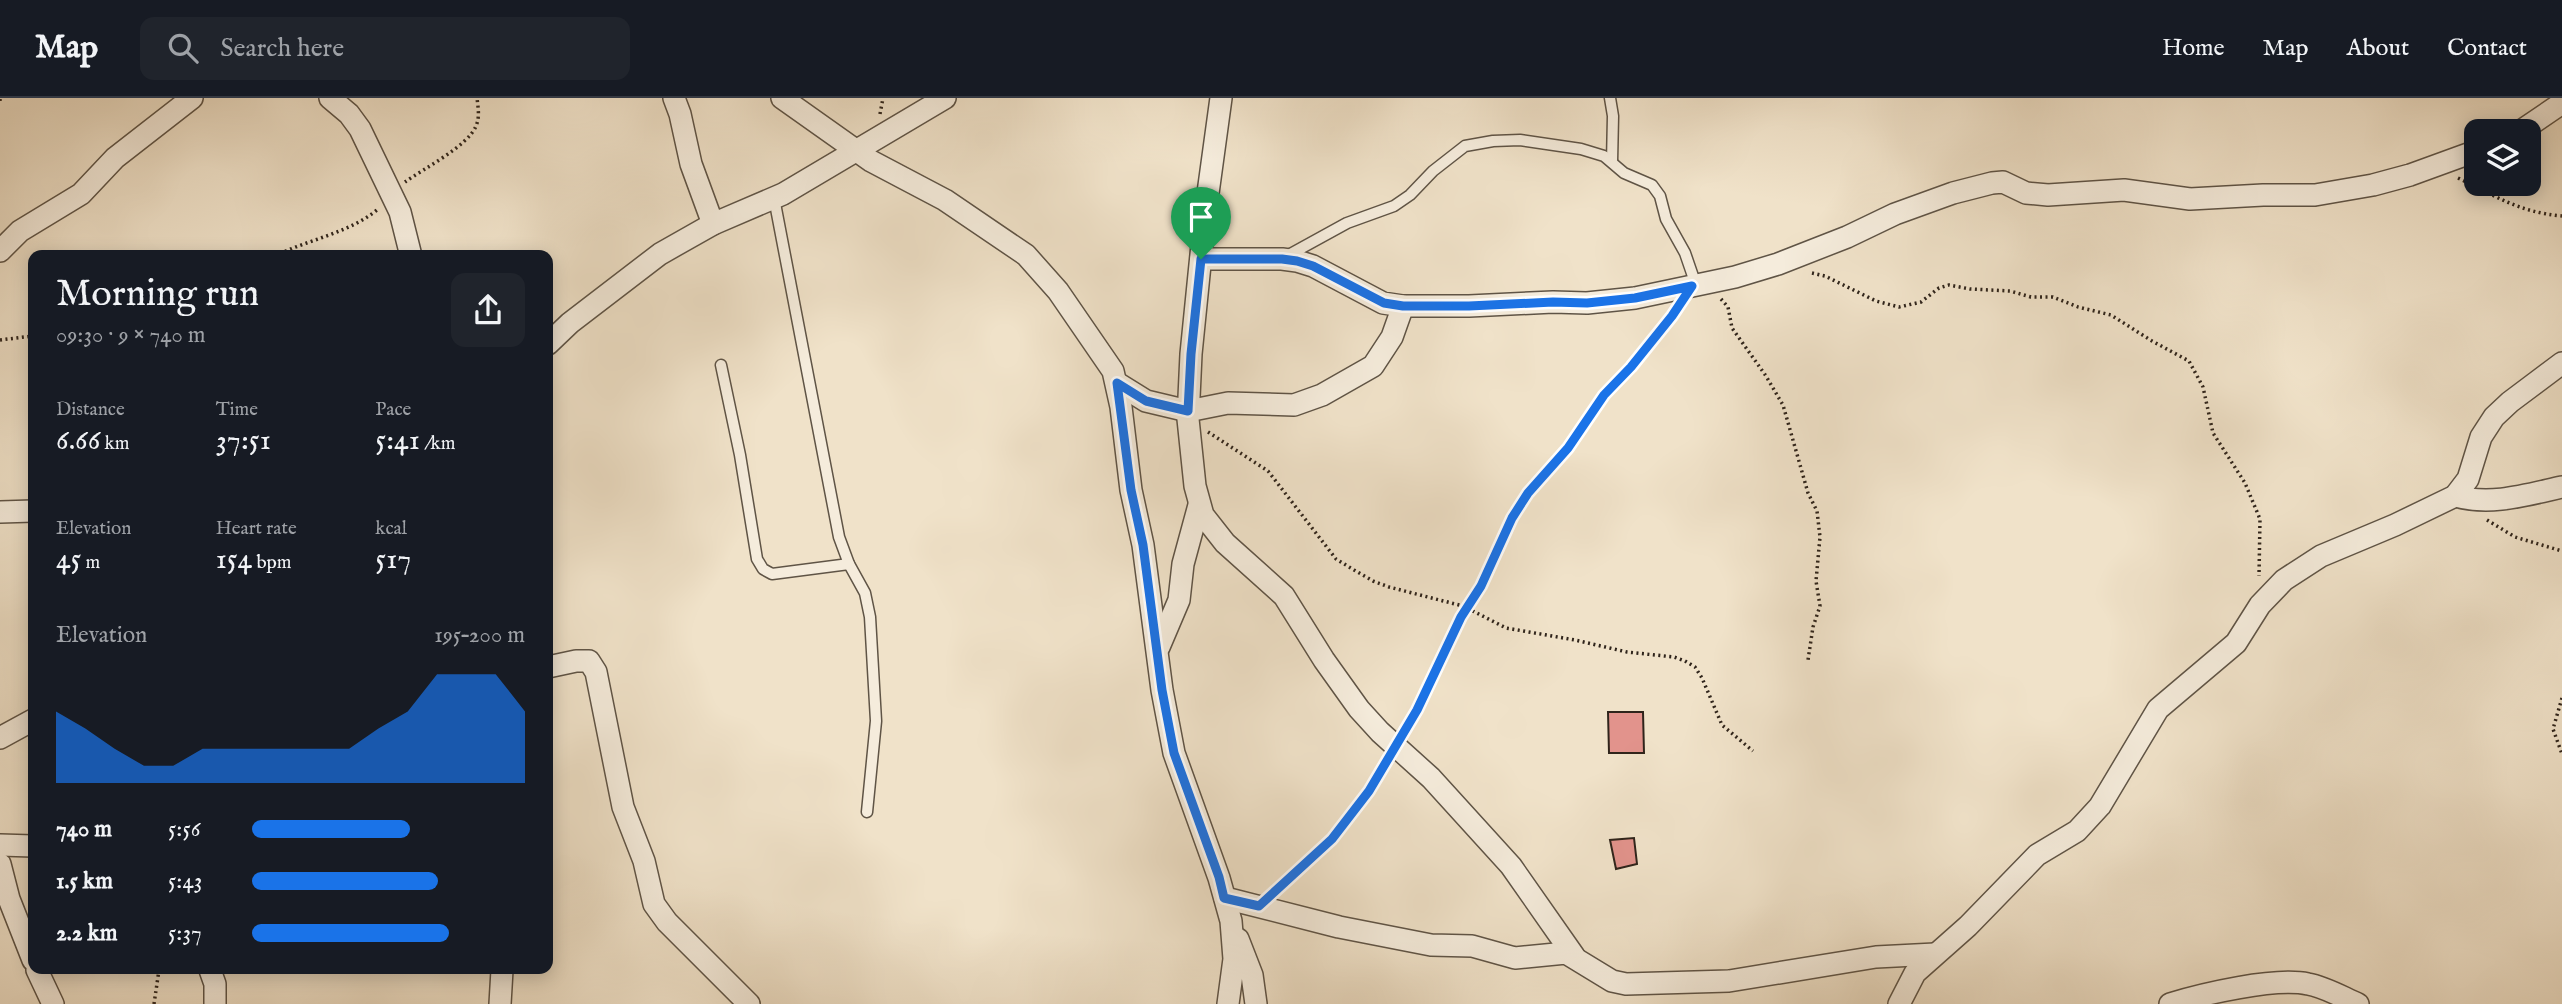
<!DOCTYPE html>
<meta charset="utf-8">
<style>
:root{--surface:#171b24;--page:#20242c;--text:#f1f3f6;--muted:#9ea1a6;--line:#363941;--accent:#1a73e8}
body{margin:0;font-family:"IM FELL English",serif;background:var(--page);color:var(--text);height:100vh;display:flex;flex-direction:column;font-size:26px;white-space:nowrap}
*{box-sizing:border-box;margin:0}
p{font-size:23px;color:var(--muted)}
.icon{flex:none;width:38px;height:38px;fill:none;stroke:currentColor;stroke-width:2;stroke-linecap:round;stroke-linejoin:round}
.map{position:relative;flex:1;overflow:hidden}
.side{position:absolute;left:28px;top:152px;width:525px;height:724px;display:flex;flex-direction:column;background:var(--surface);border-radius:14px;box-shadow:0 4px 18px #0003}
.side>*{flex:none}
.controls{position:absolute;left:2464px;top:21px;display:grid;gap:14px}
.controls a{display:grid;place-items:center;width:77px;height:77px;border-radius:14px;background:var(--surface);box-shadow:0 4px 18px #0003;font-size:35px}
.pin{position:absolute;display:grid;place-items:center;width:60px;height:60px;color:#fff;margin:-72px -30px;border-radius:50% 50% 50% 0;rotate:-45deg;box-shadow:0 0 7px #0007}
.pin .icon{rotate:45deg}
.round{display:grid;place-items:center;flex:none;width:74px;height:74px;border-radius:14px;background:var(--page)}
.overview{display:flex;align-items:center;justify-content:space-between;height:119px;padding:0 28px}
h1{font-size:38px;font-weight:600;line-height:52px}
.stats{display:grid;grid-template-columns:repeat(3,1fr);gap:10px;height:119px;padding:7px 28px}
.stats div{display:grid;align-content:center}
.stats b{font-size:30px;font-weight:600}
.stats small{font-size:19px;font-weight:400}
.stats p{font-size:19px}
.chart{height:196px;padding:14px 28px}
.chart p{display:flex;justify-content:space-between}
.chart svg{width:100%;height:126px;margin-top:7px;fill:var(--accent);opacity:.7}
ul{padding:0 28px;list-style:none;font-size:23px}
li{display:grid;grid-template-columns:112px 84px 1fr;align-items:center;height:52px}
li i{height:18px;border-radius:9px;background:var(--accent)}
header{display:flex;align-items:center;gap:42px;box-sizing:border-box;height:98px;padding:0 35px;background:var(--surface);border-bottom:2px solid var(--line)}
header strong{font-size:33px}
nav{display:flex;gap:38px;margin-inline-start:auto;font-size:24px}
.search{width:490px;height:63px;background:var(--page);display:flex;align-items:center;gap:18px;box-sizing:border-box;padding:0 24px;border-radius:14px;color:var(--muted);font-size:26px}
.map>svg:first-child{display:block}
</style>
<header>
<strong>Map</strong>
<div class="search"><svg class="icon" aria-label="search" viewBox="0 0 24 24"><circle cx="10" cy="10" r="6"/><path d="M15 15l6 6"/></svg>Search here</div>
<nav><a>Home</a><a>Map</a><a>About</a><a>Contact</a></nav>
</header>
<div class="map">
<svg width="2562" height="906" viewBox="0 0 2562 906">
<rect width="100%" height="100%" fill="#f0e2c9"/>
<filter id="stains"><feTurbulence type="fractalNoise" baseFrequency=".00286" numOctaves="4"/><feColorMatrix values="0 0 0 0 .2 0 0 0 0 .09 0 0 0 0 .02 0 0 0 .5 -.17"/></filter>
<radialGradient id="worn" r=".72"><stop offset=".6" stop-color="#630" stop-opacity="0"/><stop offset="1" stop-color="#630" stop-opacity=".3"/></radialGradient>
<g fill="#e2938c" stroke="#2f241b" stroke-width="2">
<polygon points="1608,614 1643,614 1644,655 1609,655"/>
<polygon points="1634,740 1637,766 1616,771 1610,742"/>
</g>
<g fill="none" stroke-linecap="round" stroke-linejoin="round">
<defs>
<g id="service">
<polyline points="1610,0 1613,18 1612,64"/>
<polyline points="774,100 839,439 849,466 865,495 870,519 876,623 867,714"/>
<polyline points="1287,158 1347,125 1394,108 1410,97 1433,73 1465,48 1493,43 1520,42 1581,51 1604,58 1624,75 1652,87 1660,98 1666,121 1685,155 1696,187"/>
<polyline points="721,267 740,357 757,461 763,471 772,476 849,466"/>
</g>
<g id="minor">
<polyline points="330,0 349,16 360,31 400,114 411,158"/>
<polyline points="674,0 680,16 691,66 713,126"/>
<polyline points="782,0 871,63 945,102 1026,157 1058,193 1113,273 1121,309 1131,392 1143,447 1162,592 1174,655 1219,780 1231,823 1234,861 1228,906"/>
<polyline points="1221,0 1205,117 1191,256 1188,321 1195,388 1203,417 1225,445 1284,498 1324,562 1359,611 1380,634 1431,680 1511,768 1574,858"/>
<polyline points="2521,33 2562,5"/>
<polyline points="0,153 20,133 81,96 115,60 192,0"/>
<polyline points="1201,161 1282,161 1297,163 1313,168 1383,205 1403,208 1469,208 1553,204 1587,205 1635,200 1735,179 1778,166 1847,139 1895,116 1953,95 1992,85 2003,84 2026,95 2048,97 2124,92 2190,101 2263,97 2315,97 2373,87 2410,77 2476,53"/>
<polyline points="548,246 570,225 660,156 713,126 783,96 945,0"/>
<polyline points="1117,285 1146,303 1188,313 1228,305 1294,307 1322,297 1373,268 1392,239 1403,208"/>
<path d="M2455 398C2491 408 2526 397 2562 389"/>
<polyline points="0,414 33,413"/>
<polyline points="1159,549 1179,502 1183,466 1199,407"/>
<polyline points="548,569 576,563 589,563 596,574 623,709 644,763 654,806 667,824 749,906"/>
<polyline points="0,640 33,622"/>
<polyline points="0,747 33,748"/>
<polyline points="0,766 9,801 33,862"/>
<polyline points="1225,800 1339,829 1431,847 1472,848 1515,860 1566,855 1612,883 1626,886 1729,883 1876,859 1935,856"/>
<polyline points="1238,841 1252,877 1256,906"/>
<polyline points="37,872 53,906"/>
<polyline points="210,872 215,886 215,906"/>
<polyline points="500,906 502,872"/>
<polyline points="1899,906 1915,875 1968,828 2037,757 2077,733 2100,708 2158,611 2236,545 2260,507 2284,482 2321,458 2395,427 2455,398 2468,381 2481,339 2494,319 2510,304 2562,265"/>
<path d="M2170 906C2203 896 2275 879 2308 886 2325 889 2342 899 2358 906"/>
</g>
</defs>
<use href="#service" stroke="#5f5446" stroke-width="13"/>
<use href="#minor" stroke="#5f5446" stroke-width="24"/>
<g stroke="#2f241b" stroke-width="3.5" stroke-dasharray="2 3.5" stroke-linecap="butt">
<polyline points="0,3 0,0"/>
<polyline points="880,16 883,0"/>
<path d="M2458 80C2496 98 2518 114 2562 118"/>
<path d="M405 84C423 71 468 48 476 28 480 19 478 9 477 0"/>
<path d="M275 158C309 141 347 136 377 112"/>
<polyline points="1812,175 1825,178 1876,203 1899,209 1921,204 1939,190 1949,187 1970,191 2010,193 2031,199 2053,199 2078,209 2111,217 2152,243 2189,263 2203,289 2213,335 2245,385 2260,421 2259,478"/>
<polyline points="1721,201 1728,209 1732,230 1766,278 1783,307 1808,395 1817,413 1820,439 1816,483 1820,508 1813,529 1808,562"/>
<polyline points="0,242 33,238"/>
<polyline points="1208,334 1268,373 1336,461 1354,472 1373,483 1389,489 1463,508 1506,530 1575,542 1627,554 1674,559 1685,563 1695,569 1702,580 1722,627 1753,653"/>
<polyline points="2487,422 2515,439 2562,453"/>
<polyline points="2562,600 2553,631 2562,656"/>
<polyline points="1406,631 1466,509 1481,488 1512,420 1528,395 1549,373 1604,297 1631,269 1677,211"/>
<polyline points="1277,794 1332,741 1369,693 1385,663"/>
<polyline points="154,906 159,872"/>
</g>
<use href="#service" stroke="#f5ecdc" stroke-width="10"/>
<use href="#minor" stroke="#f5ecdc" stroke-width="21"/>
</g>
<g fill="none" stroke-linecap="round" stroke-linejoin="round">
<defs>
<polygon id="route" points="1201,161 1282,161 1297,163 1313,168 1384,205 1403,208 1469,208 1553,204 1587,205 1635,200 1692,188 1672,218 1631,269 1604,297 1568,350 1528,395 1512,420 1481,488 1461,519 1417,612 1369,693 1332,741 1259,808 1224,800 1219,779 1174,655 1162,592 1143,447 1131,392 1117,285 1146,303 1188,313 1191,256"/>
</defs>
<use href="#route" stroke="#fff" stroke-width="14"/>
<use href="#route" stroke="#1a73e8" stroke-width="9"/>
</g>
<rect width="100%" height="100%" filter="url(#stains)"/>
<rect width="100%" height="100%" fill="url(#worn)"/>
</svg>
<div class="controls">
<a><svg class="icon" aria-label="layers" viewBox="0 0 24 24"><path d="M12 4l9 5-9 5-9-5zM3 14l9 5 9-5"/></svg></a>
</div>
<div class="pin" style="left:1201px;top:161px;background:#1e9e55"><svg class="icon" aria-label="arrive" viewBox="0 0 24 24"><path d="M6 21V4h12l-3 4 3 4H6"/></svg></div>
<section class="side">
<div class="overview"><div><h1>Morning run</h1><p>09:30 · 9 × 740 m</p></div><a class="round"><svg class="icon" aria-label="share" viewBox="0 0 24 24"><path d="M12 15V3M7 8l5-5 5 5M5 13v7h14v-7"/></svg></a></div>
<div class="stats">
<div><p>Distance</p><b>6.66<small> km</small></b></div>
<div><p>Time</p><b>37:51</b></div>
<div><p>Pace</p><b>5:41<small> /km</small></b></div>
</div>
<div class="stats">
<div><p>Elevation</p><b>45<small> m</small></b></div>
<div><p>Heart rate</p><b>154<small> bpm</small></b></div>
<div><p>kcal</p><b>517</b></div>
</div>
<div class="chart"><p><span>Elevation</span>195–200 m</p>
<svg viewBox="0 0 160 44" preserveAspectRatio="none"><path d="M0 44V19L10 25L20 32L30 38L40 38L50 32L60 32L70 32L80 32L90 32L100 32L110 25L120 19L130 6L140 6L150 6L160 19V44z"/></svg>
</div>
<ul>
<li><b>740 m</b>5:56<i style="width:58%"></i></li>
<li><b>1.5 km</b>5:43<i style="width:68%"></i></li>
<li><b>2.2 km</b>5:37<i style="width:72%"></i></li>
</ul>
</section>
</div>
